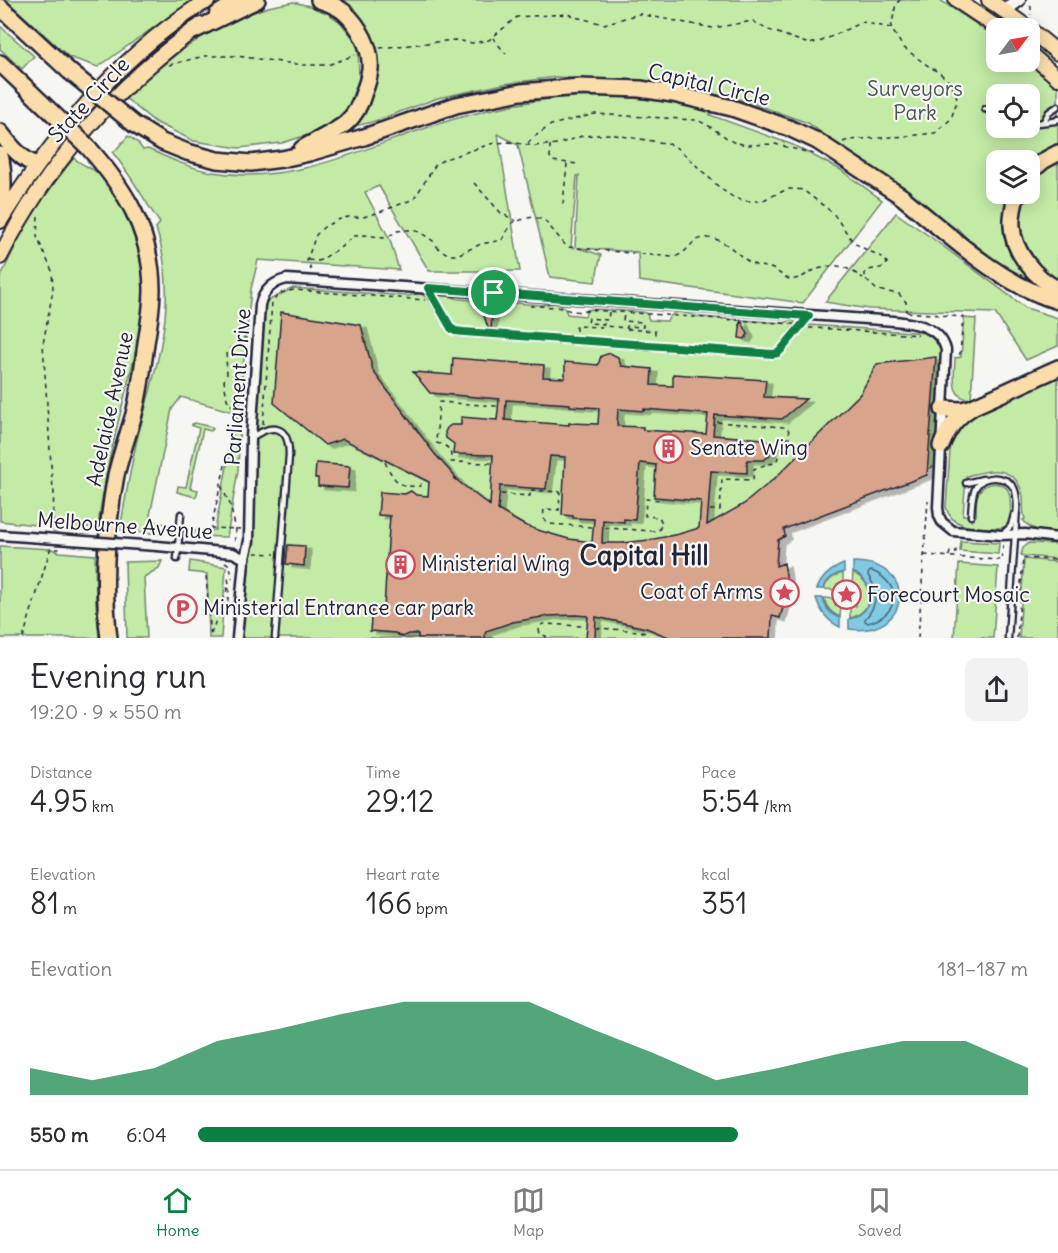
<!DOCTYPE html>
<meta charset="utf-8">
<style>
:root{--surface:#fff;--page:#f2f2f3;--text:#2b2b33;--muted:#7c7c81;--line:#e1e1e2;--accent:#0b8043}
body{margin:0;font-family:Delius,sans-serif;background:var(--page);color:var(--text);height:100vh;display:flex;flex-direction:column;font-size:22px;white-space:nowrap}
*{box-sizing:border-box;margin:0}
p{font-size:20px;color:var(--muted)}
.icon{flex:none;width:33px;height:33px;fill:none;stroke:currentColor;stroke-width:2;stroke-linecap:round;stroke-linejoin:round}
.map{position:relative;height:638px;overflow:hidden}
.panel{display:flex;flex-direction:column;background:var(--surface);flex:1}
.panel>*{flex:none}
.needle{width:39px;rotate:58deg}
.buttons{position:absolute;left:986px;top:18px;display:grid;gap:12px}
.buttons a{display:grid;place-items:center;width:54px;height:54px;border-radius:12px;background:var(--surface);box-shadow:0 3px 15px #0003;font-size:30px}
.pin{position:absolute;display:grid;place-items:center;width:51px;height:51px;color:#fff;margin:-26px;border:3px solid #fff;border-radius:50%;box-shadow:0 2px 6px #0007}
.round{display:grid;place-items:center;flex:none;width:63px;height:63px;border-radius:12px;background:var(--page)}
.summary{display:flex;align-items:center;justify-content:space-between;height:102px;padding:0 30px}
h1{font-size:33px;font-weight:600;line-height:45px}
.stats{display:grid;grid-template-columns:repeat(3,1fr);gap:9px;height:102px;padding:6px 30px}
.stats div{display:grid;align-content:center}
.stats b{font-size:30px;font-weight:600}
.stats small{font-size:16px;font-weight:400}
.stats p{font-size:16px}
.chart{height:168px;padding:12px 30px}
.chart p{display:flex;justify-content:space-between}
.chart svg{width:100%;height:108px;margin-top:6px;fill:var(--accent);opacity:.7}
ul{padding:0 30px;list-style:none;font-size:20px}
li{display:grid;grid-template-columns:96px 72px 1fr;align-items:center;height:45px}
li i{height:15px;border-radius:8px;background:var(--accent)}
.tab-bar{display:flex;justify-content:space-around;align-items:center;height:84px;border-top:2px solid var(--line);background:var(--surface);font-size:16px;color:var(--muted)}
.tab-bar a{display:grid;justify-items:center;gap:3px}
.tab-bar .active{color:var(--accent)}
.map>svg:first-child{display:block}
</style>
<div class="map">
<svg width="1058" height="638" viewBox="0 0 1058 638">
<defs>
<filter id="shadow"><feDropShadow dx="6" dy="3.5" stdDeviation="0" flood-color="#0004"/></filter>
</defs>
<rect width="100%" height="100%" fill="#f6f6f2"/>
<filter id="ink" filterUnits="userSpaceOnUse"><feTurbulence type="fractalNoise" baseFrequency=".0167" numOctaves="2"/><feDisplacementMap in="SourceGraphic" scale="12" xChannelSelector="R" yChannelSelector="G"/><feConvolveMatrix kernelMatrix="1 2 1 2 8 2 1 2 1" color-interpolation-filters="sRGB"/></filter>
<g filter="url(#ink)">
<g fill="#c3eba6" stroke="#728670" stroke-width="1.5" fill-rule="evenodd">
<polygon points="6,0 192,0 98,67 69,57"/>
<path d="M336 0H940L996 37V62H1028L1058 87V146L1029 164V160H996V194H1009C1002 215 1000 240 1014 259 1021 269 1031 278 1040 287L1024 283 976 248 957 228 956 229 808 123 746 101 690 89 620 81 556 77 504 84 438 98 372 122 351 127 375 76 371 35 356 13ZM996 94H1029V128H996Z"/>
<polygon points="293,2 322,9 340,22 358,44 359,79 347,109 323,130 282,143 239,148 194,141 155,122 124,97 178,53 221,24 268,7"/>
<polygon points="0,26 34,56 22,69 0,49"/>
<path d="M615 96 680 103 710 109V115L793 145 839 169 882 200 803 303 639 281 638 252 578 248 601 255 595 282 550 277 518 145 498 134 520 271H429L379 186 365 192 390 240 399 270 258 260 251 289 241 389 238 470 227 537 194 536 193 531 215 530 237 413 181 397 172 409 149 520 165 524 166 529 159 534 120 530C125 500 130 470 137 440 155 367 181 304 156 228L160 223C144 200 131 175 113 153L128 136 138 143 143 150 148 149C168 158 190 168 212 172 300 187 375 141 458 118 493 108 528 101 565 97 581 96 598 97 615 96ZM579 175 575 247 574 248 571 247 577 176Z"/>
<path d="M74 158C82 166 94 168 101 176 130 210 146 259 143 303 141 340 129 376 121 411 111 450 102 489 98 528L59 525 53 520 54 527 0 521V278L19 239 32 216 46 193Z"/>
<polygon points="1058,159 1058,287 1031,266 1014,235 1021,194 1029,194 1029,178"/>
<polygon points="896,213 932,238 1026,308 1058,318 1058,346 1026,360 995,313 869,309 825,302"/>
<path d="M293 288 409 296 420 293 428 299 435 310H445L436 295 437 294 447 295 458 299 542 305C553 303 563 300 567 314L585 316 587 310 592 309 643 312 647 314 649 320 665 321H667C675 305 688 315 700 317L784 323 792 320 796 323 788 334 798 335 805 326 809 325 927 333C935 337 940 343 942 352L935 466 769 534 762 638H242L248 580 260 305Z"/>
<path d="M964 318 976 319 971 399C948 398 955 374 955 358L961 357Z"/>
<path d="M1058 377V532C1044 531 1032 532 1023 520L1025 519C1022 511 1024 504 1023 496 1022 490 1019 484 1015 479 1001 465 983 472 966 476L963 515 976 516C977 509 975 499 979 492 985 482 1001 480 1008 490 1011 496 1012 518 1008 523 1006 527 1004 527 1000 528 981 527 952 531 946 507L951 437 966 418 1008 399 1011 401 1016 396Z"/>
<polygon points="195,423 211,427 213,429 211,431 203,429 190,488 198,490 196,497 177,492 178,486 186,487 199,428 192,426 192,424"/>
<polygon points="961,541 999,543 998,554 960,551"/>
<polygon points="1029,543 1058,544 1058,559 1024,556 1021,555 1023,548"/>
<polygon points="0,546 52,549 59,552 95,555 96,604 99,638 0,638"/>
<polygon points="1024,559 1058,562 1058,638 1019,638"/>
<polygon points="162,561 159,568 144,577 147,638 127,638 125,562"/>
<polygon points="190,561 226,567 221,638 209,638 207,574 189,572"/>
<polygon points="959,564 998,567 993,638 954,638"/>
<path d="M843 573V584H837L836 590 824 589C827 580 834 575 843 573Z"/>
<path d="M853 573C876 583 875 611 850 618V606H856L858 586 852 585Z"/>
<path d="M824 598 835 599V605L841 606 840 617C832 614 826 607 824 598Z"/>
</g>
<g fill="#81cae2" stroke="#5b879f" stroke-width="1.5">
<path d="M853 562C920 562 911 638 849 629V619C875 613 877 583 853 572Z"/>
<path d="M844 564V572C834 574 827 579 823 589H817C822 576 831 569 844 564Z"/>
<path d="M816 598H823C825 608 831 615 840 618V627C827 621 820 611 816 598Z"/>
</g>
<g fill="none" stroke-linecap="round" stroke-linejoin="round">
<path stroke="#48657e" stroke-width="1.5" d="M872 571C903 584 900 615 868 623L865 621V619C878 605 879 591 868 575L869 572Z"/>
</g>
<g fill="#d8a48c" stroke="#22223b" stroke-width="1.5" fill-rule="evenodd" filter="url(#shadow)">
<polygon points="493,301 491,330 489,330 484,316"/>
<path d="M281 312 361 325 373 371 434 453 457 479 454 478 489 505V504L490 505 493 455 453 454 454 444 446 438 445 432 447 428 451 425H461V417L497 420 499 399 430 393 413 372 452 375 453 358 544 365 543 377 565 378V362L598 365 601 356 610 353 618 357 621 366 652 369 651 385 673 386V374L766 380 764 397 806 399 782 419 715 415 713 435 764 439 770 444 771 451 769 456 764 460H747V473L711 471 707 525 744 504 775 478 860 394 877 364 936 357 927 475 784 529 785 536 778 540 776 566 784 563 786 575 787 593 780 618 772 616 771 638H671L646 628 596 617 595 638H586L588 616 575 615 548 616 513 622 486 631 485 638H418V634H408L402 637 395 633 370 631 372 608 384 609 388 542 390 516 378 515 380 492 405 494 411 491 416 495 428 496 429 482 343 439 325 445 274 403ZM506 400 570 404V406L599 408 598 424 569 423V425L505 420ZM618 409 644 411V409L708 414 706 434 643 430V427L617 426ZM550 456 565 457 562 515 573 516V518L594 519 592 542 569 539 541 531 524 525 498 510 500 486 546 489ZM640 463 656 465 654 497 701 501 699 528 679 534 649 540 622 543H602L603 520 624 522V519L635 520Z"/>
<polygon points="741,320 748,334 745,339 739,338"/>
<polygon points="316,463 350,466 348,488 318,486 318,478 315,478"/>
<polygon points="288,545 305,546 304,566 286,564"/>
</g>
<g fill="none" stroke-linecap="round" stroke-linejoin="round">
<defs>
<g id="lane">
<polyline points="985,109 996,113"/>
<polyline points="1044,121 1049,112 1058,106"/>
<polyline points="1029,124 1055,121 1058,119"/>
<polyline points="428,289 451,328 456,332 770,354 775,354 780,351 809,316"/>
<path d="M251 438C273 423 289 425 289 455L275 638"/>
<polyline points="966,483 983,479"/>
<path d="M971 516C972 506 971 496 976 487 984 474 1006 475 1014 488 1017 494 1017 500 1017 507L1008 638"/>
<polyline points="1004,533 1011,526 1014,515"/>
<polyline points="177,559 181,514"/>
</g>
<g id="street">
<polyline points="0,535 56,539"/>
<polyline points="157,546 233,553 245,559"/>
<path d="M237 638 244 562 249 541 251 438 260 305C263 291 273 282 287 279L881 320C904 322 939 322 946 350L938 507 939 516 942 522 953 531 1001 535 1025 534 1058 538"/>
</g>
<polyline id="secondary" points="1004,11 1019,0"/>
<g id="primary">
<polyline points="956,0 998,28"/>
<polyline points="989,0 1028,28"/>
<polyline points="217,14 238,0"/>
<polyline points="1029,29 1058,53"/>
<polyline points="1029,53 1058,78"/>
<path d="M0 221C53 137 122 52 208 0"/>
<path d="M0 257C45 167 119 82 201 25"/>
</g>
<g id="highway">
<polyline points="205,2 207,0"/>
<polyline points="0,7 69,71"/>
<polyline points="193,31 257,0"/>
<polyline points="0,63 42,103"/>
<polyline points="135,125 162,142 187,152 217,160 251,163 282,159 309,153 364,137 456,105 521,92 580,87 640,89 673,94 732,108"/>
<path d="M0 132C10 145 21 160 37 165"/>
<path d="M88 147C126 190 151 230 152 289 152 306 149 325 146 343 143 367 140 391 134 414 128 435 121 454 116 475 106 529 102 584 109 638"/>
<path d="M302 149C313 142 337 131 346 123 355 115 361 103 364 92 367 85 369 77 370 69 372 49 359 25 344 12 337 6 328 3 319 0"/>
<path d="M0 155C5 176 3 198 0 220"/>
<polyline points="1029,173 1043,161 1058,153"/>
<path d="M1017 194C1014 204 1011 215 1012 226 1013 252 1036 279 1058 289"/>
<path d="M901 196C948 234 999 284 1058 301"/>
<polyline points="943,409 961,410 970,408 1058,368"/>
<path d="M941 446C948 429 956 417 971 408"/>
</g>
</defs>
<use href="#lane" stroke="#22223b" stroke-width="9"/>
<use href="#street" stroke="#22223b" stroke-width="13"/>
<use href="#secondary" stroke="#22223b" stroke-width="16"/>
<use href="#primary" stroke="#22223b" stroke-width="18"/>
<use href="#highway" stroke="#22223b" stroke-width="20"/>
<g stroke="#22223b" stroke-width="1.5" stroke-dasharray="4.5 4.5" stroke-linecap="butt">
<polyline points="1030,6 1031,7 1031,15"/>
<polyline points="493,38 506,54"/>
<polyline points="380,48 455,40 472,43 489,40 517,17 569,14 575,17 604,24 639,14 713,28 753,21 766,29 809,44 822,41 862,22 891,28"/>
<polyline points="169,65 204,56 236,56 303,65 328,65 355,55"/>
<polyline points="843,142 848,140 907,136 935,133 951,119 957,101 956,93 951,84 941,74 924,63 903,47 891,28 896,4 900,0"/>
<polyline points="528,143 534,137 551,125 595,114 697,120 709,126 733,142 746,145 775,144 814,154"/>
<polyline points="550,145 550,157 552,161 577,164"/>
<polyline points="474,183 501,213 516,221"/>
<polyline points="563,204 567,164"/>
<polyline points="38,216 37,237 52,271 53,290 43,344 52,480 54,493 52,531"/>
<path d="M308 260 319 261 340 248 354 236 368 235 383 238 388 237 397 231 406 230H412L420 232 433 241 439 249 450 255H457L481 244 502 240 512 223 527 218 535 217 545 221 567 247 673 257C690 254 689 237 708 238 725 238 737 255 751 263 757 267 766 266 773 269 779 272 783 277 789 279 799 281 807 273 815 270 820 268 834 265 838 266 847 267 856 274 863 278"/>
<polyline points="311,270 307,260 316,235 324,227 337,220 348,217 363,217 377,213 414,199 436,164 445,159 494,143 510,142 534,146 558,144 582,136 610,134 670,144 680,150 721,189 733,197 744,201 761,201 788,189 796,189 803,190 833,213 851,239 859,246 884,258 887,263 885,267 868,270 865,273 865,279 877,290 899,294 906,302 906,312"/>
<path d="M530 306C540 306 551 306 561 308 570 311 581 313 591 310L794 324"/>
<polyline points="609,312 608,320 589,318 588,323 604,324 604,326 627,328 627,326 643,327 643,322 623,321 624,313"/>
<polyline points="907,312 963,317 960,354 956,354"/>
<polyline points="492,313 493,313 494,303"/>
<polyline points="740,322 740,331"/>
<polyline points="809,328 816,328 918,335"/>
<polyline points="627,329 655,331 655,337"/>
<polyline points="576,331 576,326 604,327"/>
<polyline points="263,424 272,302 280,293 294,290 425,300"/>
<path d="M385 462C394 481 399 488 420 486L423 481"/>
<path d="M491 463 451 462C452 450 448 445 436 443L439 402 497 406"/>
<polyline points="221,486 230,504 236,530 234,545"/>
<path d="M501 494 530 496V490L560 492 559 510 544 509C543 516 543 522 550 524L592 527"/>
<path d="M710 510H720L722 479 753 480 754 469C779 458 777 472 780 439L789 438 790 434 787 427H783L716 422"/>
<polyline points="605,528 655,531 659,530 662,523 659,517 645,516 646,499 662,500 663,499"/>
<polyline points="241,529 211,528 236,416 234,409 227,399 224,381 227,374 226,357 229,349 243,340 248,329"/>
<polyline points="1003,545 1002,557 1006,557"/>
<polyline points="255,553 275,554"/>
<polyline points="924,555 999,560 1002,557"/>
<polyline points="949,556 950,552 956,553 956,550 951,550"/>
<polyline points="1023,558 1058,560"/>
<polyline points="225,562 230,565 232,578"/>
<polyline points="206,576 211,638"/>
<polyline points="229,588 227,609 232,609"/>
<polyline points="596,628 641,631 645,633 647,638"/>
<polyline points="211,634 229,584 228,578 231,578"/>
<polyline points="23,638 51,547"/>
<polyline points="546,638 546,636 540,634 539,630 540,626 543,624 582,626"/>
<polyline points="918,638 928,501"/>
<polyline points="1017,638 1023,558"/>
</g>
<use href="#lane" stroke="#f6f6f2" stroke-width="4.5"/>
<use href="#street" stroke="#f6f6f2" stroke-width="8"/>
<use href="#secondary" stroke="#f6f6f2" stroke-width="12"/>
<use href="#primary" stroke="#faddab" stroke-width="14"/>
<use href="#highway" stroke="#faddab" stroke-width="15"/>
<defs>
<polyline id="street-bridge" points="56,539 157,546"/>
<g id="highway-bridge">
<polyline points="69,71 135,125"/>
<polyline points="42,103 88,147"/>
<polyline points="732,108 789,128 817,141 901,196"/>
</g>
</defs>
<use href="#street-bridge" stroke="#22223b" stroke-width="13" stroke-linecap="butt"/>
<use href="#highway-bridge" stroke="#22223b" stroke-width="20" stroke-linecap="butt"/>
<polyline stroke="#22223b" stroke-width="1.5" stroke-dasharray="4.5 4.5" stroke-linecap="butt" points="55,549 63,549"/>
<use href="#street-bridge" stroke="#f6f6f2" stroke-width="8"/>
<use href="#highway-bridge" stroke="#faddab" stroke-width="15"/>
</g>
</g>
<g fill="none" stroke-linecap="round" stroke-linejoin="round" filter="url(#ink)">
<defs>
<polygon id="route" points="428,288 809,316 781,350 778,353 773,354 464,332 455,331 451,328"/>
</defs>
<use href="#route" stroke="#fff" stroke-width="12"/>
<use href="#route" stroke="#0b8043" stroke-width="8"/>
</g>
<defs>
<symbol id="building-ring" viewBox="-11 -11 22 22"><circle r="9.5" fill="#f6f6f2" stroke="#d1495b" stroke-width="1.5"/><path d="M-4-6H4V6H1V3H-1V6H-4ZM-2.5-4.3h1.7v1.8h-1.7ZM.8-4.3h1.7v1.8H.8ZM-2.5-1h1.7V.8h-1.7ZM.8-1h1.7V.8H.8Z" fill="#d1495b"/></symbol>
<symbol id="sight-ring" viewBox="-11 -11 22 22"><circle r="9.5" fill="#f6f6f2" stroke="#d1495b" stroke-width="1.5"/><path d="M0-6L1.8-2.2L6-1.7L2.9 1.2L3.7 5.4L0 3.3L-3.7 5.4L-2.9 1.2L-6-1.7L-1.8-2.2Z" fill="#d1495b"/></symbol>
<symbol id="parking-ring" viewBox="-11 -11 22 22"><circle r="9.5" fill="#f6f6f2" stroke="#d1495b" stroke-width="1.5"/><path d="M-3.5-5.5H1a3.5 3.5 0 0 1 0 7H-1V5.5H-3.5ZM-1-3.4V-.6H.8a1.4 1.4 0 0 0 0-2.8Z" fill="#d1495b"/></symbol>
</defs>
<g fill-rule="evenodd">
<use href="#building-ring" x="652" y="432" width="33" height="33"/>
<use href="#building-ring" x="384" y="548" width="33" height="33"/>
<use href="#sight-ring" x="768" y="576" width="33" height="33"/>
<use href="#sight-ring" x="830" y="578" width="33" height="33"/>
<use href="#parking-ring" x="166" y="592" width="33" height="33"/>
</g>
<g text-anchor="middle" stroke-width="4.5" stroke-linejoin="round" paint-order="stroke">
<g font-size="21" fill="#22223b" stroke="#f6f6f2">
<text transform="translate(709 85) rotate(13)" y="7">Capital Circle</text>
<text transform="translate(89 100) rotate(-47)" y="7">State Circle</text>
<text transform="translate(238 387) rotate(-86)" y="7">Parliament Drive</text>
<text transform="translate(110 409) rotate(-78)" y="7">Adelaide Avenue</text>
<text transform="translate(125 526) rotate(4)" y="7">Melbourne Avenue</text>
</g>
<g font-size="21" fill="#4a5456" stroke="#f6f6f2">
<text x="915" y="96">Surveyors<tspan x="915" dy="24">Park</tspan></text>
</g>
<g font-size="21" fill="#22223b" stroke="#f6f6f2" text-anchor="start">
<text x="690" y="455">Senate Wing</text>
<text x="421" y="571">Ministerial Wing</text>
<text x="763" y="599" text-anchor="end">Coat of Arms</text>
<text x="867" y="602">Forecourt Mosaic</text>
<text x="203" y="615">Ministerial Entrance car park</text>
</g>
<g font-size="27" font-weight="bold" fill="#22223b" stroke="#f6f6f2">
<text x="644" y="565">Capital Hill</text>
</g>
</g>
</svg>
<div class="buttons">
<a><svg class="needle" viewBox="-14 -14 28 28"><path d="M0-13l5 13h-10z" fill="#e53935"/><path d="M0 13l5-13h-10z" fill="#7c7c81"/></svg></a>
<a><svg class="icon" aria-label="locate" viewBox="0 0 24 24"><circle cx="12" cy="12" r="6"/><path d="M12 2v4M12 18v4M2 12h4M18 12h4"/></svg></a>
<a><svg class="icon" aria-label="layers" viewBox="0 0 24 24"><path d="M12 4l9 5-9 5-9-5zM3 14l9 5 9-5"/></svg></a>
</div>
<div class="pin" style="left:494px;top:293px;background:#1e9e55"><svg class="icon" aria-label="arrive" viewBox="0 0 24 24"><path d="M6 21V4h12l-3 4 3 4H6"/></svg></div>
</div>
<section class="panel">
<div class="summary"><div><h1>Evening run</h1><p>19:20 · 9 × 550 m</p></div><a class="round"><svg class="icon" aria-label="share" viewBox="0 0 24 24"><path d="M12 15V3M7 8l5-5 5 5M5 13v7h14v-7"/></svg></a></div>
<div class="stats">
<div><p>Distance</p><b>4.95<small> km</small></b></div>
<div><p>Time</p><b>29:12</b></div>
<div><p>Pace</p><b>5:54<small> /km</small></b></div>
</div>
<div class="stats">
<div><p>Elevation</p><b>81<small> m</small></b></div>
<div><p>Heart rate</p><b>166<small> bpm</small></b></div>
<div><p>kcal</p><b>351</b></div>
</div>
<div class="chart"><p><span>Elevation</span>181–187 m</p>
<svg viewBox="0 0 160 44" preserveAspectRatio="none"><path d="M0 44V33L10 38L20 33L30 22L40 17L50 11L60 6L70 6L80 6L90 17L100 27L110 38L120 33L130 27L140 22L150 22L160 33V44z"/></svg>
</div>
<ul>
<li><b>550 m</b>6:04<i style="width:65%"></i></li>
</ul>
</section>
<nav class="tab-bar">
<a class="active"><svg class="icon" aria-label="home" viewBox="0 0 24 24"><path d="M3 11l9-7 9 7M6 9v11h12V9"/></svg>Home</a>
<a><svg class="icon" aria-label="map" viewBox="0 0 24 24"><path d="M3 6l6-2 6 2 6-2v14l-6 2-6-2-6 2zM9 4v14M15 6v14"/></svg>Map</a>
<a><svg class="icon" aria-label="saved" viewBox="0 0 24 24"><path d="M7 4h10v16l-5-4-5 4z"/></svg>Saved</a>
</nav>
